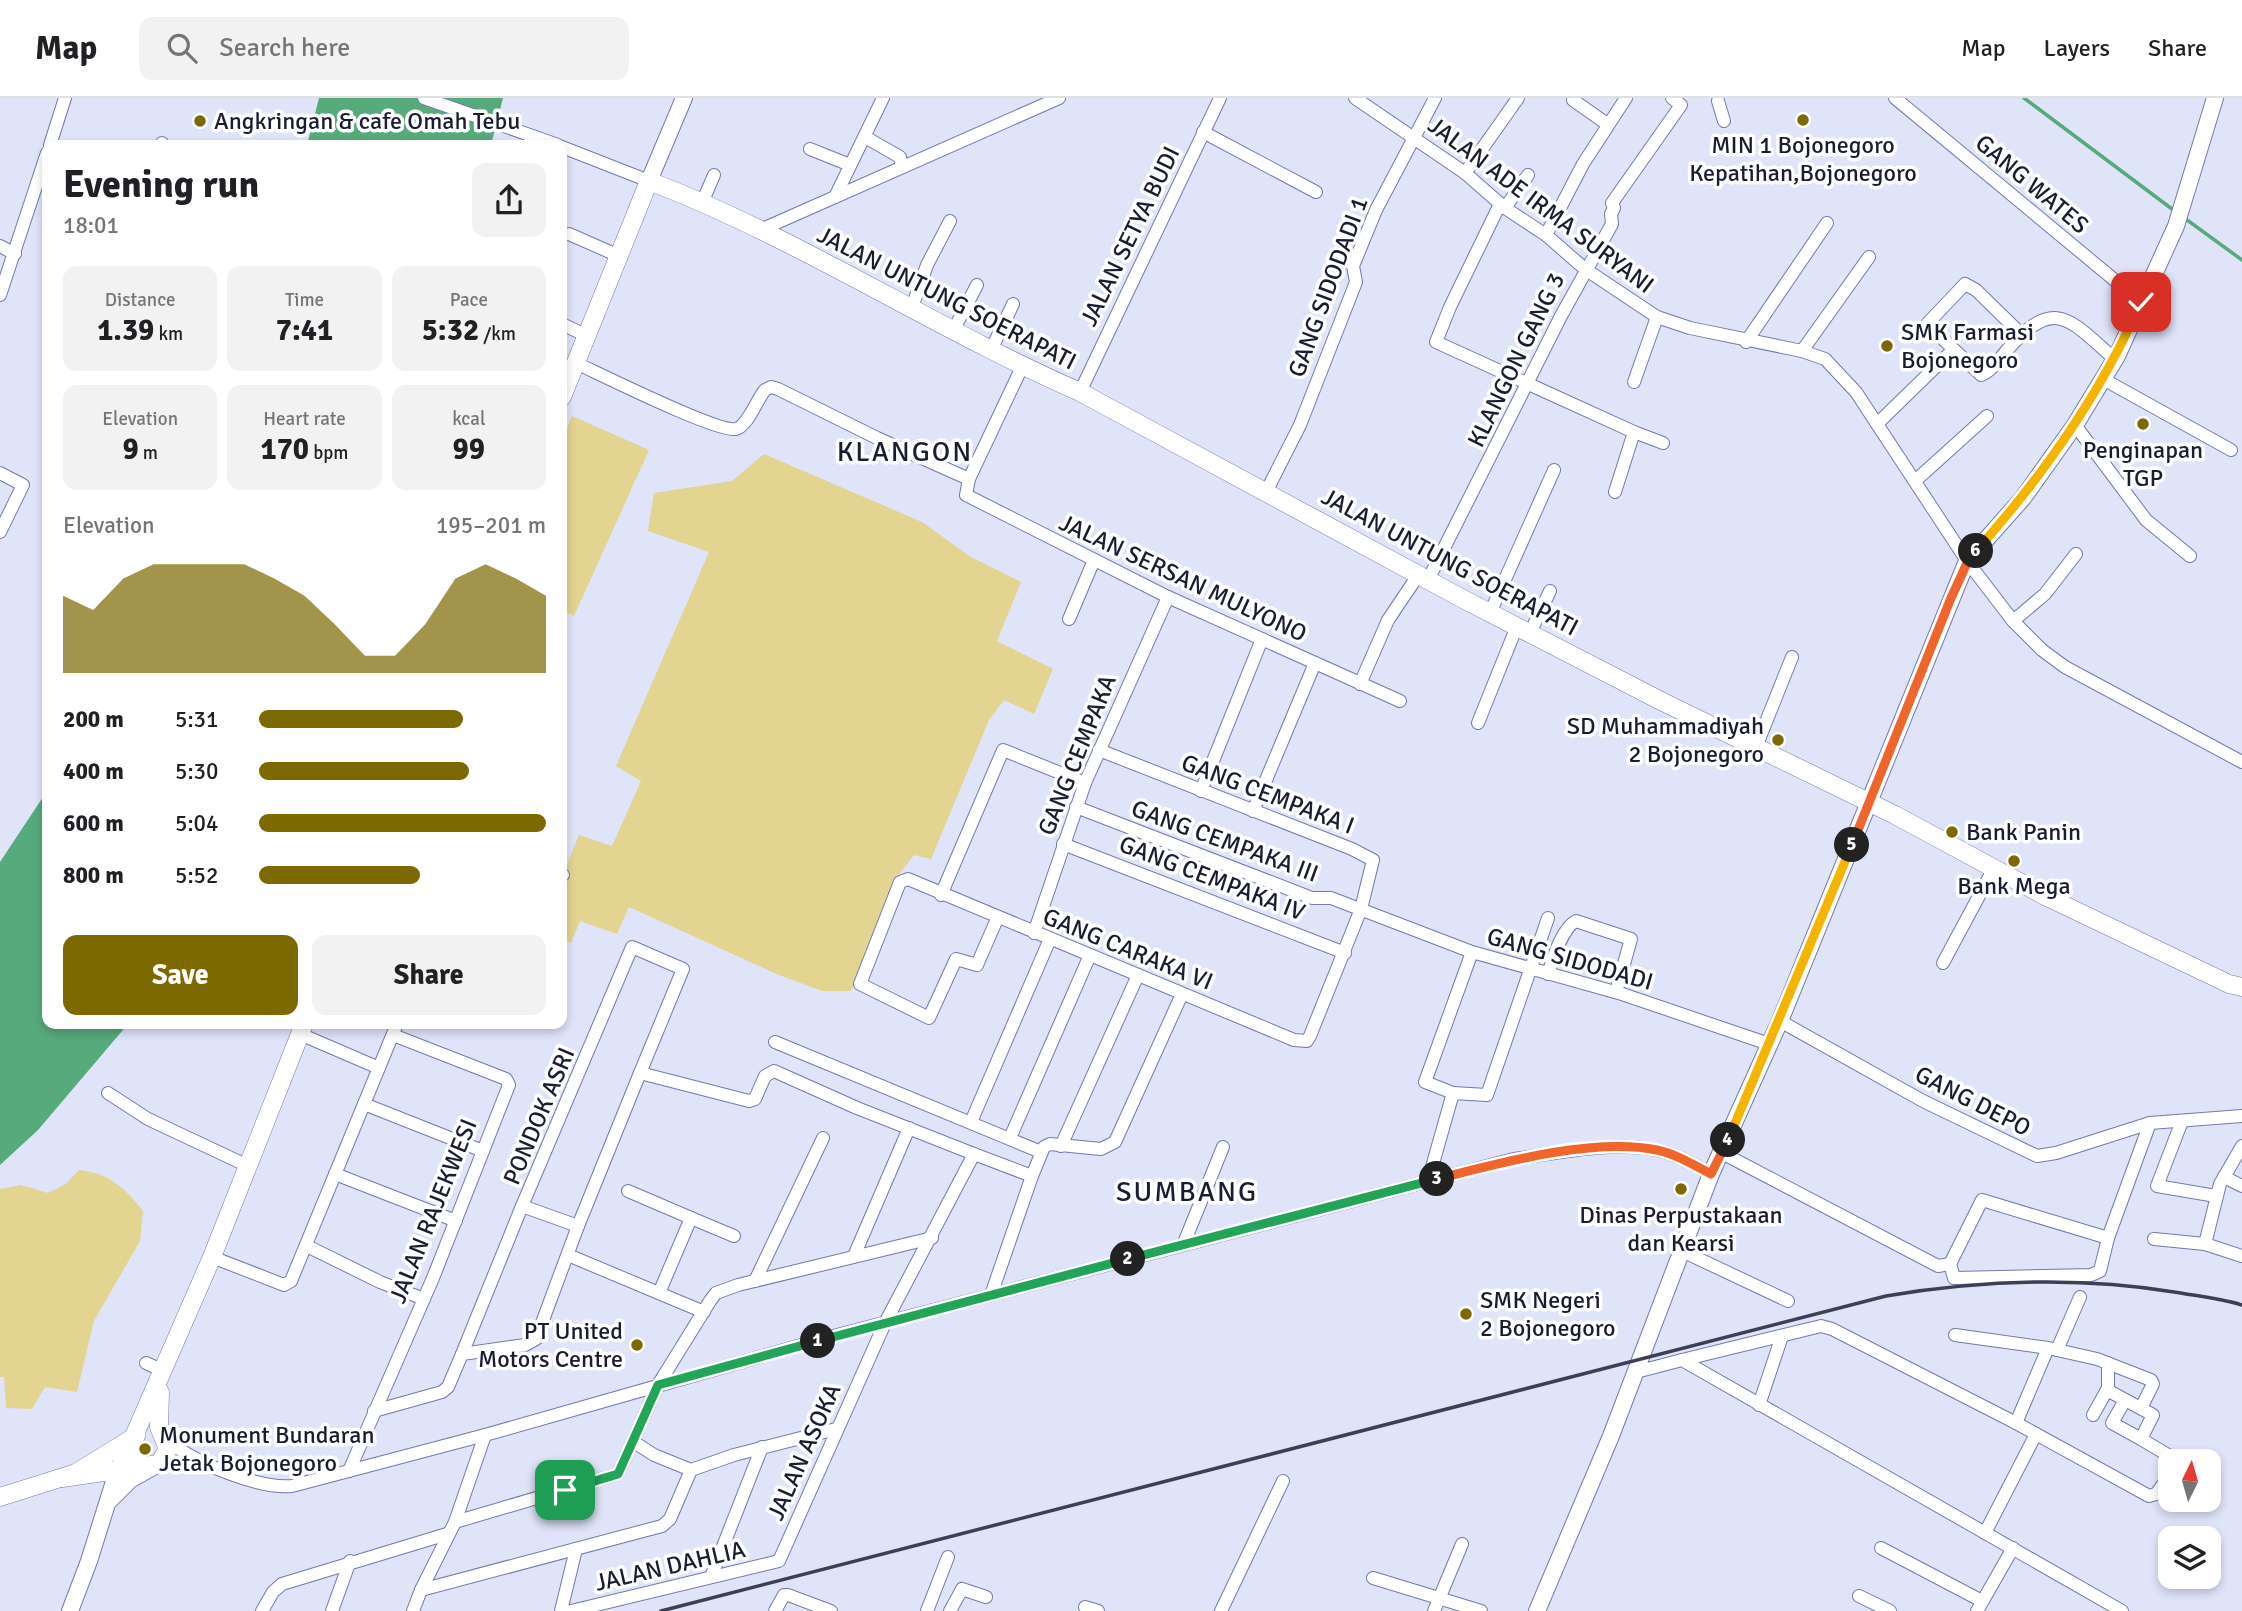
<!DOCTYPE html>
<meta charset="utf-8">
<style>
:root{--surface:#fff;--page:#f2f2f2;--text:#202124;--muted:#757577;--line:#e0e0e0;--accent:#7c6900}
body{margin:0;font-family:Signika,sans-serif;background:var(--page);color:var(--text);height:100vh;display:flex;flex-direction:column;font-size:26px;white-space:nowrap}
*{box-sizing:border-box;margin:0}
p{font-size:23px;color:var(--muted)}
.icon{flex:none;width:38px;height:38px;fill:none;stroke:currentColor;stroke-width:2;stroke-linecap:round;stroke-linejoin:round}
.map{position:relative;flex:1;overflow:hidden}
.details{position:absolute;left:42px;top:42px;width:525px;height:889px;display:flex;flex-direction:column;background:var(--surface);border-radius:14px;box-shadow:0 4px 10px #0003}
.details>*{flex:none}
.needle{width:46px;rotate:5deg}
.buttons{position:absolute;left:2158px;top:1351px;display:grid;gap:14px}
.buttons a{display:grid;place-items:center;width:63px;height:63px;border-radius:14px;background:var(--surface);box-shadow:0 4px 10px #0003;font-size:35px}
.pin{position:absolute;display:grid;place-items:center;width:60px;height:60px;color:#fff;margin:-30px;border-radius:14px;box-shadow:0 4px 10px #0006}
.km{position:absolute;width:35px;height:35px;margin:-18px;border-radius:50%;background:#222;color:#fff;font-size:19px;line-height:35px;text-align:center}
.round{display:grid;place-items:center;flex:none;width:74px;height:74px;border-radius:14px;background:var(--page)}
.summary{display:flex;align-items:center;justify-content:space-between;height:119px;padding:0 21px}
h1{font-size:38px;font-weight:700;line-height:52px}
.figures{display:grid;grid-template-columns:repeat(3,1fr);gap:10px;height:119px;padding:7px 21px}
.figures div{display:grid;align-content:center;border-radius:14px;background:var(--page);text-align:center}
.figures b{font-size:30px;font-weight:700}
.figures small{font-size:19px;font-weight:400}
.figures p{font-size:19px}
.chart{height:196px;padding:14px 21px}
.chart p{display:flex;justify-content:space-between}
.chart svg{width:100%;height:126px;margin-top:7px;fill:var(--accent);opacity:.7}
.primary-button{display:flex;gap:14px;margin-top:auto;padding:14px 21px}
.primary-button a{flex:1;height:80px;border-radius:14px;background:var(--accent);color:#fff;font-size:28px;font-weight:700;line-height:80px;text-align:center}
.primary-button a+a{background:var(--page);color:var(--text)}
ul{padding:0 21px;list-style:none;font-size:23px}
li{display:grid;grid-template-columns:112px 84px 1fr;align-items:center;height:52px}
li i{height:18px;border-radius:9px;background:var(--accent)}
header{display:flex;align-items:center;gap:42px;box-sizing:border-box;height:98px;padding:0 35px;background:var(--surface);border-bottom:2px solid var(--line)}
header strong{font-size:33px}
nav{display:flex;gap:38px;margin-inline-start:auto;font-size:24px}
.search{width:490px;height:63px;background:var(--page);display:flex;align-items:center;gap:18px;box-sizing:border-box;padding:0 24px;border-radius:14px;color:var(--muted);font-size:26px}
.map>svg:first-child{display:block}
</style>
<header>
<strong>Map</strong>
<div class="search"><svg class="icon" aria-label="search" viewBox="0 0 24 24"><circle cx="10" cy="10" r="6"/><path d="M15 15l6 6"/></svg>Search here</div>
<nav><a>Map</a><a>Layers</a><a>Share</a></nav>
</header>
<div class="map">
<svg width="2242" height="1513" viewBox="0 0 2242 1513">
<rect width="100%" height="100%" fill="#dfe4f9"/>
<g fill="#e3d491">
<polygon points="572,318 649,352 574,518 562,513 562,342"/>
<polygon points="764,356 922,424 971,459 1021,484 997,543 1053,571 1034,616 1004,602 989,622 931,761 914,757 900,775 851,893 822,893 779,877 629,809 617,836 580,823 571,845 562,841 562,783 566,781 565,771 579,737 612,748 641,683 616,668 709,454 648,433 654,395 732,383"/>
<path d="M79 1072C109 1075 125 1090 143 1113L140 1143 94 1223 77 1294 45 1289 32 1311 6 1310 4 1279H0V1091L21 1087 48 1095 66 1086Z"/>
</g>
<g fill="#57aa7b">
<polygon points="319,0 503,0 491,47 307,47"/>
<polygon points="47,693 47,926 128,926 38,1032 0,1067 0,764"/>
</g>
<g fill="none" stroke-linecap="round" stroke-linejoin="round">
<g stroke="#57aa7b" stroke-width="3.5">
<polyline points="2024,0 2176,114"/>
<polyline points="2183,119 2242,162"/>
</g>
<defs>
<g id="minor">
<polyline points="424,0 558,47"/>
<polyline points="1355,0 1465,75 1505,110 1546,137 1585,171 1657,219 1690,230 1802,253 1825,261 1856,294 1967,463 2013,523 2042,552 2065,569 2242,664"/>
<polyline points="1895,0 2141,204"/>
<polyline points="1573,2 1607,26"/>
<polyline points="1718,3 1724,23"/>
<polyline points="1203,34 1316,94"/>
<polyline points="865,39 900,59 902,68"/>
<polyline points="162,45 162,47"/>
<polyline points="50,47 65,0"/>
<polyline points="562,49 649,83"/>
<polyline points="810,51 850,67"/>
<polyline points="1465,75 1518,0"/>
<polyline points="835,99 883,0"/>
<polyline points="702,105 714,77"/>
<polyline points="1500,106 1450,209 1436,244 1634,334 1615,394"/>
<polyline points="1505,110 1528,77"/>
<polyline points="758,133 1059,0"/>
<polyline points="569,136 619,158"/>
<polyline points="1546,137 1583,66 1626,0"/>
<polyline points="0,148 15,156"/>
<polyline points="0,197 47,55"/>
<polyline points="911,212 927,167 950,123"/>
<polyline points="562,226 587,238"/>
<polyline points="953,233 977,187"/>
<path d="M2021 236 1976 192 1965 186 1927 226 1981 277C1992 273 2000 260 2008 251 2056 196 2071 224 2115 261"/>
<polyline points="1746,244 1827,125"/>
<polyline points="991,252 1013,206"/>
<polyline points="1802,253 1869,159"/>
<path d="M576 265C600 276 718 335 736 331 748 328 757 301 765 292L771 289 778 291 877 340 969 381"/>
<polyline points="1022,269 969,381 966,397 1168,499 1400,603"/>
<polyline points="2103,281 2231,352"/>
<polyline points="1634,284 1657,219"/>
<polyline points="1080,294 1220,0"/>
<polyline points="1877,326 1953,252"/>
<polyline points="2075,327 2146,422 2190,458"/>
<polyline points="1634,334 1663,345"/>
<polyline points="0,375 23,387 0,434"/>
<polyline points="1915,383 1987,318"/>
<polyline points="1266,394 1300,327 1356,184 1353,168 1376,112 1435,0"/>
<polyline points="1429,480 1561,218 1612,126 1611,116 1614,110 1612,105 1681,7 1672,0"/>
<polyline points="1490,515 1554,372"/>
<polyline points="1069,521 1094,462"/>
<polyline points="2013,523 2045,496 2076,456"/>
<polyline points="1530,535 1550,493"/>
<polyline points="1360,586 1388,522 1419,476"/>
<polyline points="1478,625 1517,528"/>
<polyline points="1756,649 1792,559"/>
<polyline points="1201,693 1262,541"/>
<polyline points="1076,709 1312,800 1331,800 1472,854 1622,896 1769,946"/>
<polyline points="1253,713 1315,565"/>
<polyline points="1063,746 1345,855"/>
<polyline points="562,777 563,777"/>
<polyline points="941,797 1003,652 1085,685"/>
<polyline points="997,821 977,867 956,861 929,920 860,886 900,784 908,781 1294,942 1307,943 1310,938 1361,811 1373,762 1352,751 1099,652"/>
<polyline points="1034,835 1085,685 1168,499"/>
<polyline points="1943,865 1994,770"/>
<path d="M1548 876C1553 861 1562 830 1576 823L1631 841 1616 894"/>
<polyline points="1780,923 1923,1003 2037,1058 2056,1055 2150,1025 2242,1018"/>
<polyline points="300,936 379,970"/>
<polyline points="775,944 1041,1054"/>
<polyline points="108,995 148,1021 248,1068"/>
<polyline points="1453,995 1425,984 1472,854"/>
<polyline points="364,1006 483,1053"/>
<polyline points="2182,1023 2157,1088 2216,1098"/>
<polyline points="971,1024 1050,841"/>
<polyline points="1010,1040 1090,857"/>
<polyline points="1061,1048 1138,877"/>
<polyline points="1722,1055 1938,1168 1950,1166 1982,1102 2108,1140"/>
<polyline points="335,1076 456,1123"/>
<polyline points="1032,1078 1044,1049 1050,1046 1101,1051 1115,1044 1182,896"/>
<polyline points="2224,1079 2242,1088"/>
<polyline points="1428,1083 1453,995 1487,997 1548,820"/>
<polyline points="628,1093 691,1120 659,1195"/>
<polyline points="691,1120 734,1138"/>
<polyline points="578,1128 640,975"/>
<polyline points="2154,1141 2205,1146 2242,1158"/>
<polyline points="1184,1145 1223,1049"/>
<polyline points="2205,1146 2220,1086 2242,1048"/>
<polyline points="307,1148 380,1184 424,1201"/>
<polyline points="1682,1153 1788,1203"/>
<polyline points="568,1157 704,1214"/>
<polyline points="854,1158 909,1030"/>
<polyline points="212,1159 284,1187 291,1183 397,926"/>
<polyline points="1950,1166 1954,1180 2091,1177 2100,1173 2108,1140 2150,1025"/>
<polyline points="755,1183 823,1040"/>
<polyline points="1955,1237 2048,1250"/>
<polyline points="2057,1252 2097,1261 2151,1282 2153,1286 2141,1310"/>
<polyline points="462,1256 522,1108"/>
<polyline points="1682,1262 1821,1228 1832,1231 2016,1325 2149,1398 2156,1396 2170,1377"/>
<polyline points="146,1265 164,1273"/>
<polyline points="1636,1274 1682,1262 2122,1513"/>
<polyline points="2107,1292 2153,1317 2141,1341 2178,1363"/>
<polyline points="2125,1302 2112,1325 2141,1341"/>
<polyline points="1759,1307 1782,1238"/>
<polyline points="374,1313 442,1294 448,1289 462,1256 525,1247 536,1241 578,1128 522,1108 632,849 683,871 640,975 749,1003 755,1001 765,978 774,973 857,1010 974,1056"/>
<polyline points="2093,1317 2108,1290 2108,1265"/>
<polyline points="2016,1325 2048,1250 2057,1252 2080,1199"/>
<path d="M166 1341C192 1364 258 1391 292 1388L485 1337 826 1240 1514 1061C1560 1055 1610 1043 1656 1052 1676 1056 1694 1067 1711 1076"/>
<polyline points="634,1344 654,1357 691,1372 734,1357 836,1331"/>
<polyline points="691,1372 670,1421 662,1428 421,1492 455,1424 618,1376 658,1287 710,1203 716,1195 738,1187 932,1140"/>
<polyline points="349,1373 433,1180 509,987 506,981 393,937"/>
<polyline points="455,1424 485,1337"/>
<polyline points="1985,1435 2036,1336"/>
<polyline points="1881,1450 1982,1503"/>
<polyline points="711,1479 762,1349"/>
<polyline points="1373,1480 1481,1513"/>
<polyline points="1859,1498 1890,1513"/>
<polyline points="1085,1509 1098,1513"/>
<polyline points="262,1513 273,1494 282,1486 447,1436"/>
<polyline points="332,1513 350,1463"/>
<polyline points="413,1513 421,1492"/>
<polyline points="561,1513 576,1451"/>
<polyline points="571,1513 779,1463 885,1225 974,1056 1032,1078 991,1197"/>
<polyline points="775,1513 784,1497 788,1497 831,1513"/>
<polyline points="927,1513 948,1459"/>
<polyline points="950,1513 962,1491 986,1499"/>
<polyline points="1221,1513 1283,1383"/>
<polyline points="1434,1513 1462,1446"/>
<polyline points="1977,1513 2013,1450"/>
</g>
<g id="major">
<polyline points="649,83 684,0"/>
<polyline points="110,1402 130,1382 153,1369"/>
<polyline points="70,1513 89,1463 117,1374 131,1345"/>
<polyline points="1537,1513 1611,1338 1711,1076 1780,923 1967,463 2023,400 2075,327 2117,258 2176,128 2215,0"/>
</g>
<g id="highway">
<path d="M562 299 649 83C798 140 934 230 1080 294L1463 501 1663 604 1895 717 2045 798 2229 886 2242 889"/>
<path d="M153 1368C138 1369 129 1360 131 1345L212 1159 304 926"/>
<polyline points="62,1380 159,1366 168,1351 159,1329 160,1294"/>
<polyline points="0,1399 76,1375 136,1338"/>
</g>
</defs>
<use href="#minor" stroke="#727aaa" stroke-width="14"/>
<use href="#major" stroke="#727aaa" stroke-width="18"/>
<use href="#highway" stroke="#727aaa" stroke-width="19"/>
<use href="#minor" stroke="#fff" stroke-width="12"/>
<use href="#major" stroke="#fff" stroke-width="16"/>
<use href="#highway" stroke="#fff" stroke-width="18"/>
<path stroke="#3d4055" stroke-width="3.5" d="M661 1513 1886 1198C1982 1182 2077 1178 2174 1194 2197 1198 2220 1200 2242 1207"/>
</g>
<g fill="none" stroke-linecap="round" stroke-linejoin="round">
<defs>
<polyline id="split-1" points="565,1392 618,1376 658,1287 818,1243"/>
<polyline id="split-2" points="818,1243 1128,1161"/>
<polyline id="split-3" points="1128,1161 1437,1081"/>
<path id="split-4" d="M1437 1081C1500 1065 1593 1039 1657 1052 1676 1056 1694 1067 1711 1076L1728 1042"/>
<polyline id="split-5" points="1728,1042 1852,747"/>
<polyline id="split-6" points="1852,747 1951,500 1968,463 1976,453"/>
<path id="split-7" d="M1976 453C2043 378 2101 296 2141 204"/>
</defs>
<use href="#split-1" stroke="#fff" stroke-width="14"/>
<use href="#split-2" stroke="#fff" stroke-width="14"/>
<use href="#split-3" stroke="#fff" stroke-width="14"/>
<use href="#split-4" stroke="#fff" stroke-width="14"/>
<use href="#split-5" stroke="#fff" stroke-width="14"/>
<use href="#split-6" stroke="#fff" stroke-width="14"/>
<use href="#split-7" stroke="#fff" stroke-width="14"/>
<use href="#split-1" stroke="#22a559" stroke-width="9"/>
<use href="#split-2" stroke="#22a559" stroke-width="9"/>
<use href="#split-3" stroke="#22a559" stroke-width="9"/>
<use href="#split-4" stroke="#f0652b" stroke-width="9"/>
<use href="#split-5" stroke="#f5b400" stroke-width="9"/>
<use href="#split-6" stroke="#f0652b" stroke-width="9"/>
<use href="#split-7" stroke="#f5b400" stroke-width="9"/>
</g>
<g fill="#7c6900" stroke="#fff" stroke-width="2.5">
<circle cx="1803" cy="22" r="7"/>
<circle cx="200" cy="23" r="7"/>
<circle cx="1887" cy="248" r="7"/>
<circle cx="2143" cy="326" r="7"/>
<circle cx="1778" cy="642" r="7"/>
<circle cx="1952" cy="734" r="7"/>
<circle cx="2014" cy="763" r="7"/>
<circle cx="1681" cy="1091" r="7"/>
<circle cx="1466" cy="1216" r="7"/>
<circle cx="637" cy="1247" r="7"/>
<circle cx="145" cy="1351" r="7"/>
</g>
<g text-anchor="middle" stroke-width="7" stroke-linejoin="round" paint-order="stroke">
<g font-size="24" fill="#1a1d31" stroke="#fff" text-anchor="start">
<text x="214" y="31">Angkringan &amp; cafe Omah Tebu</text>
<text x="1803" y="55" text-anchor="middle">MIN 1 Bojonegoro<tspan x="1803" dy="28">Kepatihan,Bojonegoro</tspan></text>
<text x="1901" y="242">SMK Farmasi<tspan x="1901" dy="28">Bojonegoro</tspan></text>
<text x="2143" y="360" text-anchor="middle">Penginapan<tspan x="2143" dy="28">TGP</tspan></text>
<text x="1764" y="636" text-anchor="end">SD Muhammadiyah<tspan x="1764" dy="28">2 Bojonegoro</tspan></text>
<text x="1966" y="742">Bank Panin</text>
<text x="2014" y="796" text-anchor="middle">Bank Mega</text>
<text x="1681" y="1125" text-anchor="middle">Dinas Perpustakaan<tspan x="1681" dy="28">dan Kearsi</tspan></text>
<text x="1480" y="1210">SMK Negeri<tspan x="1480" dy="28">2 Bojonegoro</tspan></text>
<text x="623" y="1241" text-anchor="end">PT United<tspan x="623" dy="28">Motors Centre</tspan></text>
<text x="159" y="1345">Monument Bundaran<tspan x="159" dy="28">Jetak Bojonegoro</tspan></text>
</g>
<g font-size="24" fill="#1a1d31" stroke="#fff">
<text transform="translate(2032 86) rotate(40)" y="8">GANG WATES</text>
<text transform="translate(1541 107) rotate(37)" y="8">JALAN ADE IRMA SURYANI</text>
<text transform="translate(1130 138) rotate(-64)" y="8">JALAN SETYA BUDI</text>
<text transform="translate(1328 189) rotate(-70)" y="8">GANG SIDODADI 1</text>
<text transform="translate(947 200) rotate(27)" y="8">JALAN UNTUNG SOERAPATI</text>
<text transform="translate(1516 262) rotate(-64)" y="8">KLANGON GANG 3</text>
<text transform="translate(1450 464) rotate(28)" y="8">JALAN UNTUNG SOERAPATI</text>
<text transform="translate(1183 480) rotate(25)" y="8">JALAN SERSAN MULYONO</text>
<text transform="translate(1077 657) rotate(-68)" y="8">GANG CEMPAKA</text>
<text transform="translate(1268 696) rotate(21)" y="8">GANG CEMPAKA I</text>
<text transform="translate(1225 743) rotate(20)" y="8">GANG CEMPAKA III</text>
<text transform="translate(1212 780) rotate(21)" y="8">GANG CEMPAKA IV</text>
<text transform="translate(1128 851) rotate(22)" y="8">GANG CARAKA VI</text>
<text transform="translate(1570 861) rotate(16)" y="8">GANG SIDODADI</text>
<text transform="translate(1973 1003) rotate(27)" y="8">GANG DEPO</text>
<text transform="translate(539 1018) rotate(-67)" y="8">PONDOK ASRI</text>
<text transform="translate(433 1113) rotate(-68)" y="8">JALAN RAJEKWESI</text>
<text transform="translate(804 1354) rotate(-66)" y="8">JALAN ASOKA</text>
<text transform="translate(670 1468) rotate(-13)" y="8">JALAN DAHLIA</text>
</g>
<g font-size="28" letter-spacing="2" fill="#1a1d31" stroke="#fff">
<text x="905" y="363">KLANGON</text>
<text x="1187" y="1103">SUMBANG</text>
</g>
</g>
</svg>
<div class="buttons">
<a><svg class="needle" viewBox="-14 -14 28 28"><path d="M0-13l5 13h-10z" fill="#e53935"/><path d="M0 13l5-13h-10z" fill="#757577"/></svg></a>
<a><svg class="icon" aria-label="layers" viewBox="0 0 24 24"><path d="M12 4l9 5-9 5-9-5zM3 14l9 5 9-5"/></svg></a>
</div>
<div class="pin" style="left:565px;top:1392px;background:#1e9e55"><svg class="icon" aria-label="arrive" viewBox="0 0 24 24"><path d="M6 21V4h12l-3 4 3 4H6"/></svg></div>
<div class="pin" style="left:2141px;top:204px;background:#d93025"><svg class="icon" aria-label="check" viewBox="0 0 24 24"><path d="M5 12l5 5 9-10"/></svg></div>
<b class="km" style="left:818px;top:1243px">1</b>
<b class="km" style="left:1128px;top:1161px">2</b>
<b class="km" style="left:1437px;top:1081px">3</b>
<b class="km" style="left:1728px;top:1042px">4</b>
<b class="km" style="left:1852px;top:747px">5</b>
<b class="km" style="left:1976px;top:453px">6</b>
<section class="details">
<div class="summary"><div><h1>Evening run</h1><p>18:01</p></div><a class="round"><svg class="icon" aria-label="share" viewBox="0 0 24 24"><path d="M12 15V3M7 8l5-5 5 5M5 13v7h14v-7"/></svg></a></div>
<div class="figures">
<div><p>Distance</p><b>1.39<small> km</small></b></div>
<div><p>Time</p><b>7:41</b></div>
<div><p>Pace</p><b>5:32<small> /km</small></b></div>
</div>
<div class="figures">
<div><p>Elevation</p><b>9<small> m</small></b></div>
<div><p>Heart rate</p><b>170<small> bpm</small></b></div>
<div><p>kcal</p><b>99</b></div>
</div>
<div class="chart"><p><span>Elevation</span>195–201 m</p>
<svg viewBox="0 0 160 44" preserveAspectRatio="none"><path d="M0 44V17L10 22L20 11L30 6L40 6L50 6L60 6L70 11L80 17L90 27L100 38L110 38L120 27L130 11L140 6L150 11L160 17V44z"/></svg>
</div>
<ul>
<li><b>200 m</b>5:31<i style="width:71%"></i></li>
<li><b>400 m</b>5:30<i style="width:73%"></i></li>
<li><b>600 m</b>5:04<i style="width:100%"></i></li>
<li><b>800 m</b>5:52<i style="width:56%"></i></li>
</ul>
<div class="primary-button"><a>Save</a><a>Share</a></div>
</section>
</div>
